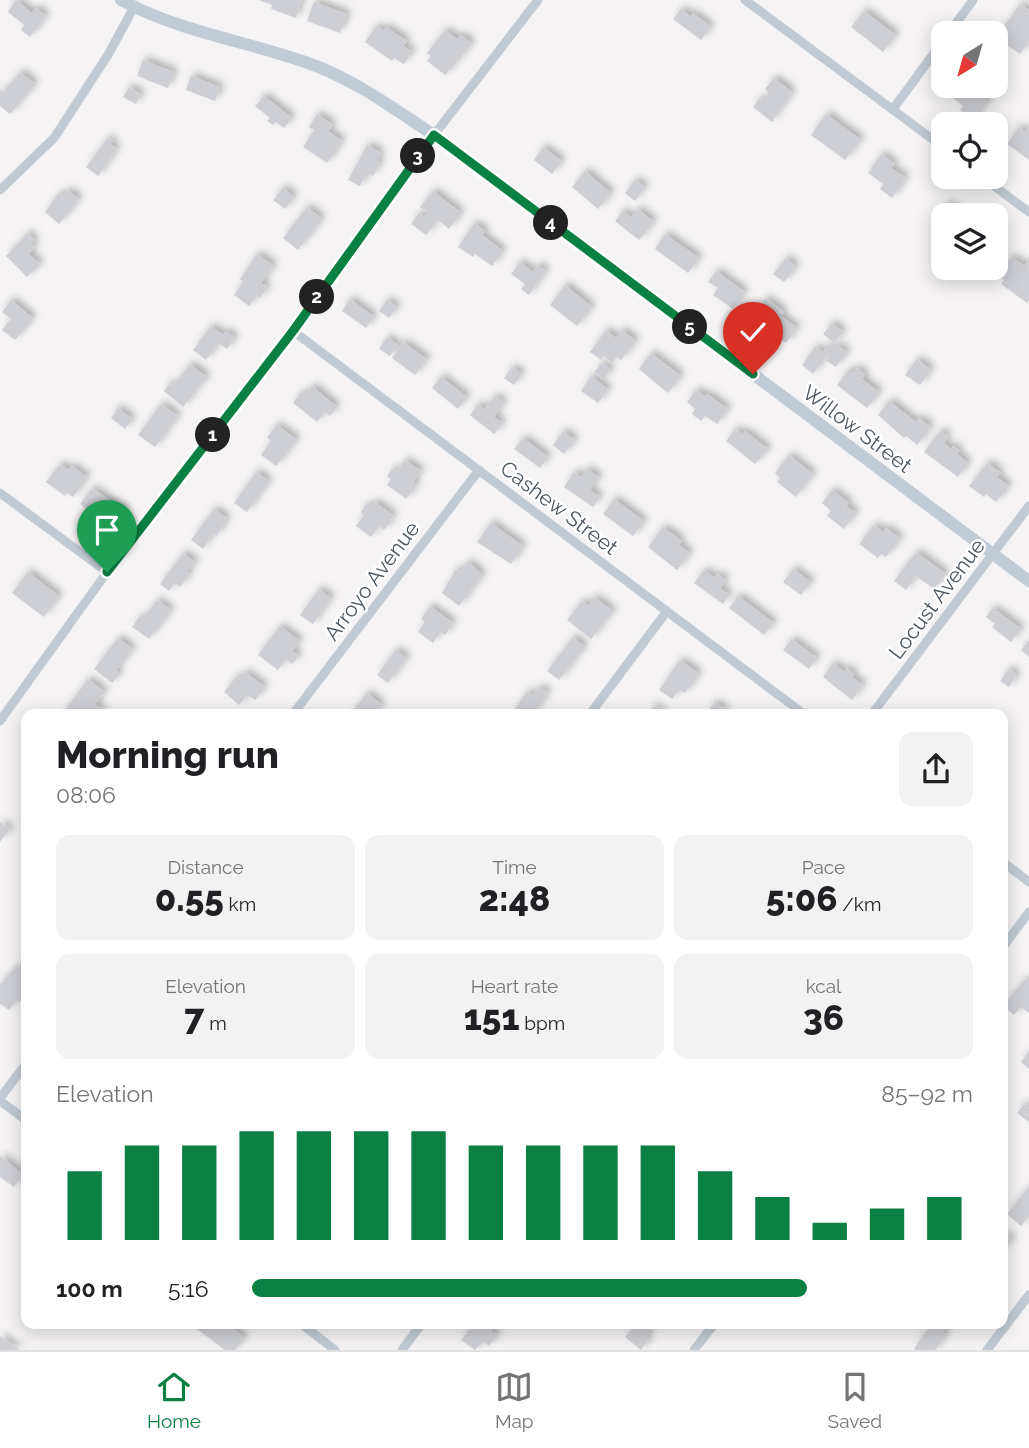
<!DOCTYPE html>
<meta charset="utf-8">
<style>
:root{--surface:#fff;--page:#f2f2f2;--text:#202124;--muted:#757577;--line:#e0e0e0;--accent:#0b8043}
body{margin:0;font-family:Raleway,sans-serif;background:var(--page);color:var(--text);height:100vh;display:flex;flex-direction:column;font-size:26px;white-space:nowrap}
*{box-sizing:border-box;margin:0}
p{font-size:23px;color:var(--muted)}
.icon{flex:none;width:38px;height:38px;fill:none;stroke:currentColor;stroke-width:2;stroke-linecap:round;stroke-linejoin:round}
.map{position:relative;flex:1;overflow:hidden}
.drawer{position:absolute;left:21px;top:709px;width:987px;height:620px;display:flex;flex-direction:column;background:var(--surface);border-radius:14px;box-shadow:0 4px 18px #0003}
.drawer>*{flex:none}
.needle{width:46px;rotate:217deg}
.controls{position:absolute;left:931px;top:21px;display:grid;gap:14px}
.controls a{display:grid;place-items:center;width:77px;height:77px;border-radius:14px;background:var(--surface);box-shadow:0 4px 18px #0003;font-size:35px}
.pin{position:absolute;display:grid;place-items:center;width:60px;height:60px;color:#fff;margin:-72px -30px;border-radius:50% 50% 50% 0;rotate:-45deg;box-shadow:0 0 7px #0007}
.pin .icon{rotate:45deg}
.km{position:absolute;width:35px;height:35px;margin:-18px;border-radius:50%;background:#222;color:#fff;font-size:19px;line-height:35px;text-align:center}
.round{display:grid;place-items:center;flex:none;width:74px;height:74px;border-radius:14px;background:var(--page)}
.headline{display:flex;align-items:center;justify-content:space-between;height:119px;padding:0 35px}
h1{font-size:38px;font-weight:800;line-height:52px}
.stats{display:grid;grid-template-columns:repeat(3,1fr);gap:10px;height:119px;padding:7px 35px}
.stats div{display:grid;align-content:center;border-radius:14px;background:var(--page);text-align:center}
.stats b{font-size:35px;font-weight:800}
.stats small{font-size:19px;font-weight:400}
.stats p{font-size:19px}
.chart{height:196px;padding:14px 35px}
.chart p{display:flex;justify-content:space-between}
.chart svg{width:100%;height:126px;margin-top:7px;stroke:var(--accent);stroke-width:6}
ul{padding:0 35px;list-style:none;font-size:23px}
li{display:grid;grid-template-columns:112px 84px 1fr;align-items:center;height:52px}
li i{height:18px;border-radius:9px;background:var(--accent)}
.tab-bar{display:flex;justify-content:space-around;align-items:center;height:98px;border-top:2px solid var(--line);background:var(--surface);font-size:19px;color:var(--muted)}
.tab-bar a{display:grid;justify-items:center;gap:4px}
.tab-bar .on{color:var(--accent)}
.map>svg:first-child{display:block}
</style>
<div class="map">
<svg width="1029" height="1350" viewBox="0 0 1029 1350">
<defs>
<filter id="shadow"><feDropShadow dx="4" dy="-4" stdDeviation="3.5" flood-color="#0004"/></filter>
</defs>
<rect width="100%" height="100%" fill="#f5f3f3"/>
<g fill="#cdcfd5" filter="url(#shadow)">
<polygon points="16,0 32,13 36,8 46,16 30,37 21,30 24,25 8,12"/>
<polygon points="259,0 302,0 296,18 271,9 272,5"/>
<polygon points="314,2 347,14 340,33 307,21"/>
<polygon points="1020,4 1029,10 1029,41 1020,54 996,38"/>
<polygon points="681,9 690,16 693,13 711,27 701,40 673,19"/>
<polygon points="864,11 896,35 883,52 851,27"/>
<polygon points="376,26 383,31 386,27 407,41 403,46 412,52 404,64 394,58 392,61 365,42"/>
<polygon points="445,30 457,39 461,35 472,44 445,75 427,61 431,56 427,53"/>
<polygon points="143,60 174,72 168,88 137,76"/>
<polygon points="20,72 35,84 10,114 0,106 0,89 3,92"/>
<polygon points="191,76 220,87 215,101 186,90"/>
<polygon points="774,78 792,92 772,122 753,107 759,99 762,102 769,93 765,89"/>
<polygon points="962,86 966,86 974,91 977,87 985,93 982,97 988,102 974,120 960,110 963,106 953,98"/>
<polygon points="129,87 141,94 136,104 123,97"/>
<polygon points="264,96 292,118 284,128 276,122 273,125 267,121 270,118 255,106"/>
<polygon points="317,114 333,125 328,131 342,141 327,163 303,147 314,130 309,127"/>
<polygon points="826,114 861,140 845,160 811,135"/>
<polygon points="1029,126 1029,160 1007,144 1019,127 1025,132"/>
<polygon points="108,138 113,141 110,144 117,149 98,176 86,167"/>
<polygon points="367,145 381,153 377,161 380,163 373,176 367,173 360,186 348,180"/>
<polygon points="543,147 562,161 552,174 534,160"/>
<polygon points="881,154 895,164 891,168 906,178 892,198 880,189 883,184 868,173"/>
<polygon points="585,171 611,193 598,209 572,187"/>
<polygon points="635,180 645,187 635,201 625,193"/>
<polygon points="283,188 294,197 285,209 273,200"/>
<polygon points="68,190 79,199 59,224 45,212 59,193 63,196"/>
<polygon points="433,191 461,213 449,229 438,220 426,235 411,224 419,213 424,217 427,212 420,207"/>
<polygon points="947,204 963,215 943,215 943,226 936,220"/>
<polygon points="307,207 322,219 298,250 283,238"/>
<polygon points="638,209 654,222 639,240 615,221 623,211 631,217"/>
<polygon points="474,223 485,231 482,235 503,251 492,266 475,254 473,257 458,247"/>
<polygon points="28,233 35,240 31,244 35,247 29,254 40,264 27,277 6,256"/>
<polygon points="665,234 699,258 688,273 655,249"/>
<polygon points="257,254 274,266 261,283 268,287 260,298 257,295 249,306 234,295 243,282 240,279"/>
<polygon points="1011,257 1025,266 1027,262 1029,264 1029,300 1027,303 1001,284 1004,280 998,275"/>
<polygon points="786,258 796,267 784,282 773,274"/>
<polygon points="520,262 533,272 538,265 546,271 529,295 521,289 525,284 511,274"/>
<polygon points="716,271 745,292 733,309 713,295 718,288 708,282"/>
<polygon points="565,285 592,307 577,326 550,305"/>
<polygon points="766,298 784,312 781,316 797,328 786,343 771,332 769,334 755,324 757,322 751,317"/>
<polygon points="350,299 374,317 366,328 342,311"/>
<polygon points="11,300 33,318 15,340 2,330 11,319 2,312"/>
<polygon points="387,300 397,307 389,318 379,311"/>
<polygon points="832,323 843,332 834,343 823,334"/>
<polygon points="211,326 223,335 226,331 235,338 227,349 219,343 206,360 193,350"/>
<polygon points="606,330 616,338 622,330 636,341 621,360 617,357 612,363 604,356 601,360 590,352"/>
<polygon points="387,337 398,345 390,356 379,349"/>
<polygon points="403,342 427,359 415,375 392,358"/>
<polygon points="828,344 833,347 813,374 802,365 815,347 823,352"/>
<polygon points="837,345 847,352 836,367 826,361"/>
<polygon points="651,353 681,376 668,393 639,369"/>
<polygon points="917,359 931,370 920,385 905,375"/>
<polygon points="602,363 611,370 604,379 594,372"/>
<polygon points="190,364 207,377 183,407 164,391 169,384 173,386"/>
<polygon points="512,367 522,374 514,385 504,378"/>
<polygon points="857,368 865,374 862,379 879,392 867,408 837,385 849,369 853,373"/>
<polygon points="591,376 608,389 598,403 581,391"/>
<polygon points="441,377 467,397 458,409 432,388"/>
<polygon points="312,386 337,407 330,416 325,412 317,422 293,403 301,392 305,395"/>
<polygon points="696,390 705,396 707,394 728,409 717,424 705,416 701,421 692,414 695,409 687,402"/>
<polygon points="495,396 504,403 494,417 503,423 494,434 470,415 478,404 484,409"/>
<polygon points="889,401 916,422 919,418 931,427 917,445 906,436 904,438 878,415"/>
<polygon points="161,404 178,416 155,447 138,435"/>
<polygon points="118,408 132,419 125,429 111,418"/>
<polygon points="277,425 297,440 276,466 261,455 271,441 267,437"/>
<polygon points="735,429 742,434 745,431 768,449 755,464 726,441"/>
<polygon points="563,431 575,440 564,454 553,445"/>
<polygon points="940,431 948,437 944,443 951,449 953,446 960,451 957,454 968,463 958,477 924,452"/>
<polygon points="523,438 548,457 540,468 514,449"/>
<polygon points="789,455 813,474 796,497 777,482 780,478 775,473"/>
<polygon points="405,460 421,471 413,482 417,485 406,499 387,485 391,479 387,476 392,469 396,472"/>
<polygon points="987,463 1001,473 997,477 1009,486 996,502 986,494 984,497 969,486"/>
<polygon points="60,464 69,470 72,466 87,477 73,497 67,493 65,496 46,482"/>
<polygon points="587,469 599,477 590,490 600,497 593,507 564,487 574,472 581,477"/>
<polygon points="256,472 269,481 247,512 234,503"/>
<polygon points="92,488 125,511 113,529 102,520 105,515 96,508 92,513 80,504"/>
<polygon points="832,490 849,503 846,506 856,513 844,529 827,516 831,511 822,503"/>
<polygon points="614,499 644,521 633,536 603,514"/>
<polygon points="375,502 394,516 384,530 379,526 371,537 356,526 364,515 361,512 366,504 371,507"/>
<polygon points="214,509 227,518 217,536 214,533 203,549 191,540"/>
<polygon points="491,523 523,546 511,564 477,542"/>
<polygon points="874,525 883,532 886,528 900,538 886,557 881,554 878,558 859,544"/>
<polygon points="663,527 682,541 679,545 690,553 677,570 648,547"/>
<polygon points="916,552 946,574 934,589 916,576 906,590 894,581"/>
<polygon points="183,553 196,563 187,571 190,574 180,587 175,583 169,591 160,584"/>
<polygon points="468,562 483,575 459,606 442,593 456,569 460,572"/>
<polygon points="793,569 811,582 801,595 783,582"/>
<polygon points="704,570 715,578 717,574 726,580 720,588 729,595 723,604 694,583"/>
<polygon points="28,572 59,596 44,617 12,593"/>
<polygon points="319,589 331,598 313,624 300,615"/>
<polygon points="738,596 774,623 764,635 729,608"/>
<polygon points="594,597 613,611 591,639 567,620 582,601 588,606"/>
<polygon points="157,600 171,610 149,639 132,627 139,617 143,619"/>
<polygon points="430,606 453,623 445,635 440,632 433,643 418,632 425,622 421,619"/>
<polygon points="993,608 1021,629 1011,642 992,627 995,624 986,617"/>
<polygon points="280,626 300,641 292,651 299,656 292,664 286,659 278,670 258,655"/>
<polygon points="573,637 585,647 559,680 547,671"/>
<polygon points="118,638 133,649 116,670 120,674 112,683 94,669"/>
<polygon points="792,639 817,658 809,669 783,650"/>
<polygon points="1029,640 1029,657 1021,650"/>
<polygon points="396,650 407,658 388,683 377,675"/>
<polygon points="680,660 699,674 685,693 679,690 672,699 659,690"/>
<polygon points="833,663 844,672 847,668 854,674 852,677 863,685 852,700 823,677"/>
<polygon points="1009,669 1017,675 1009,687 1000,681"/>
<polygon points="245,672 265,687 255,700 247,695 239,705 224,692 237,676 240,679"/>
<polygon points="88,679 105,692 95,704 104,711 102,714 62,714"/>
<polygon points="539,687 548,693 533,714 512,713 527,691 533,696"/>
<polygon points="367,693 382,705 375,714 350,714"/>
<polygon points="715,702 726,711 724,714 706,714"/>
<polygon points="654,706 665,714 648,714"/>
<polygon points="0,822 10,829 0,842"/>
<polygon points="17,967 26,974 26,996 19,1002 16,1000 9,1010 0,1004 0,984"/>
<polygon points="1025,979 1029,982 1029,1013 1021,1007 1014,1015 1003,1006"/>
<polygon points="1029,1051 1029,1069 1021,1062"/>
<polygon points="1024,1104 1029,1108 1029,1122 1017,1113"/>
<polygon points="0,1156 23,1174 14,1187 0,1177"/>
<polygon points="1029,1186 1029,1216 1021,1226 1007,1214"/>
<polygon points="1003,1233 1012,1239 1003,1253"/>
<polygon points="202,1323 225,1323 244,1337 235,1350 225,1350 197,1329"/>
<polygon points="476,1323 497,1323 491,1331 497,1335 489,1346 483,1342 475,1350 461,1340"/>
<polygon points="629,1323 654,1323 646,1337 649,1339 641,1350 625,1337 631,1330 627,1326"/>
<polygon points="932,1323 949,1324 943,1333 946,1335 935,1350 916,1350 914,1349"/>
<polygon points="0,1336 20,1350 0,1350"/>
</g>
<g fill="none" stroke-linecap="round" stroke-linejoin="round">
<g stroke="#c1cad2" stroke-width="9">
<polyline points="745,0 943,147"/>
<polyline points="949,33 973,0"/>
<polyline points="893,109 943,41"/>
<polyline points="982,177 1029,212"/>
<polyline points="0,190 54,138 108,55 134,7"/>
<polyline points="293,331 804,714"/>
<polyline points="0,493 107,572"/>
<polyline points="293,714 479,470"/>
<polyline points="590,714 667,611"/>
<polyline points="872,714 1029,506"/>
<polyline points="0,721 107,572 293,331 434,135 538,0"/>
<polyline points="1003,862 1029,882"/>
<polyline points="1003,947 1029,912"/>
<polyline points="0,1098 26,1064"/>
<polyline points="0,1101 26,1120"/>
<polyline points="300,1323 335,1350"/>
<polyline points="402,1350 422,1323"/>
<polyline points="694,1350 715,1323"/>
<polyline points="987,1350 1029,1295"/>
</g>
<path stroke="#c1cbd6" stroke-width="12" d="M121 0C180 32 246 41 308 63 354 79 394 109 434 135L1029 581"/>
</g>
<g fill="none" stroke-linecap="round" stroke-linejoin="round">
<defs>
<polyline id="route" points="107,572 293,331 434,135 753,374"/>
</defs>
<use href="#route" stroke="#fff" stroke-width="14"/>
<use href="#route" stroke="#0b8043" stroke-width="9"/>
</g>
<g text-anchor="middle" stroke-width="5" stroke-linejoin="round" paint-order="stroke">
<g font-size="21" fill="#4a5661" stroke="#fff">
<text transform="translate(857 429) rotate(37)" y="7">Willow Street</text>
<text transform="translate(559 508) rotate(37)" y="7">Cashew Street</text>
<text transform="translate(372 581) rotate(-53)" y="7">Arroyo Avenue</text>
<text transform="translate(937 599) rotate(-53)" y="7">Locust Avenue</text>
</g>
</g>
</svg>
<div class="controls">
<a><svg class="needle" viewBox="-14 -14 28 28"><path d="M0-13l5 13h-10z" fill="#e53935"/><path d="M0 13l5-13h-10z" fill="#757577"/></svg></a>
<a><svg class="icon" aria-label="locate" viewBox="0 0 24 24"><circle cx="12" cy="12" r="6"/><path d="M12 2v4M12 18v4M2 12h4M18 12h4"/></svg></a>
<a><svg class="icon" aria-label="layers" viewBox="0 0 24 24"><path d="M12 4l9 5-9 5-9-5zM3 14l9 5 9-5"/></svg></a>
</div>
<div class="pin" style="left:107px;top:572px;background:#1e9e55"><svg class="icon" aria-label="arrive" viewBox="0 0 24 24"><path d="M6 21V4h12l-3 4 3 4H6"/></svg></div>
<div class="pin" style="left:753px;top:374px;background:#d93025"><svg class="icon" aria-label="check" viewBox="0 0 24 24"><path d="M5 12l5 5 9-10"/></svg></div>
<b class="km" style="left:213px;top:435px">1</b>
<b class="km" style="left:317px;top:297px">2</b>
<b class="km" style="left:418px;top:156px">3</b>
<b class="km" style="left:551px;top:223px">4</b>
<b class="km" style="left:690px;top:327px">5</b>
<section class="drawer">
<div class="headline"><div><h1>Morning run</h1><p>08:06</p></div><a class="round"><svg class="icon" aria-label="share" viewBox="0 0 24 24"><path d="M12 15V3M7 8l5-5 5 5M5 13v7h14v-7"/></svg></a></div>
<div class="stats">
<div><p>Distance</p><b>0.55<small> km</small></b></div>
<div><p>Time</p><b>2:48</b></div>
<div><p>Pace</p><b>5:06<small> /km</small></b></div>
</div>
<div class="stats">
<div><p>Elevation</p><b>7<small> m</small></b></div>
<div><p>Heart rate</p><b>151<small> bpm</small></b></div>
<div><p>kcal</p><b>36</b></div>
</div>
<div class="chart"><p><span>Elevation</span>85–92 m</p>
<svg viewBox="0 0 160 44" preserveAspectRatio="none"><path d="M5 44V20M15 44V11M25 44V11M35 44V6M45 44V6M55 44V6M65 44V6M75 44V11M85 44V11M95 44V11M105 44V11M115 44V20M125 44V29M135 44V38M145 44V33M155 44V29"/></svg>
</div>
<ul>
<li><b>100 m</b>5:16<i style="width:77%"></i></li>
</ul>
</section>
</div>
<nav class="tab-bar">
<a class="on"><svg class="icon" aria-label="home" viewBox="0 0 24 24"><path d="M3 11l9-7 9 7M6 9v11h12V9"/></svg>Home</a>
<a><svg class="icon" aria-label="map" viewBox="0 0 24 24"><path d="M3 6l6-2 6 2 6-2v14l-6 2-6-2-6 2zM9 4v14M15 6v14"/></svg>Map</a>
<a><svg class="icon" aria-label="saved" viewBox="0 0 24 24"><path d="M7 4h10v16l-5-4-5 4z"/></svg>Saved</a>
</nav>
